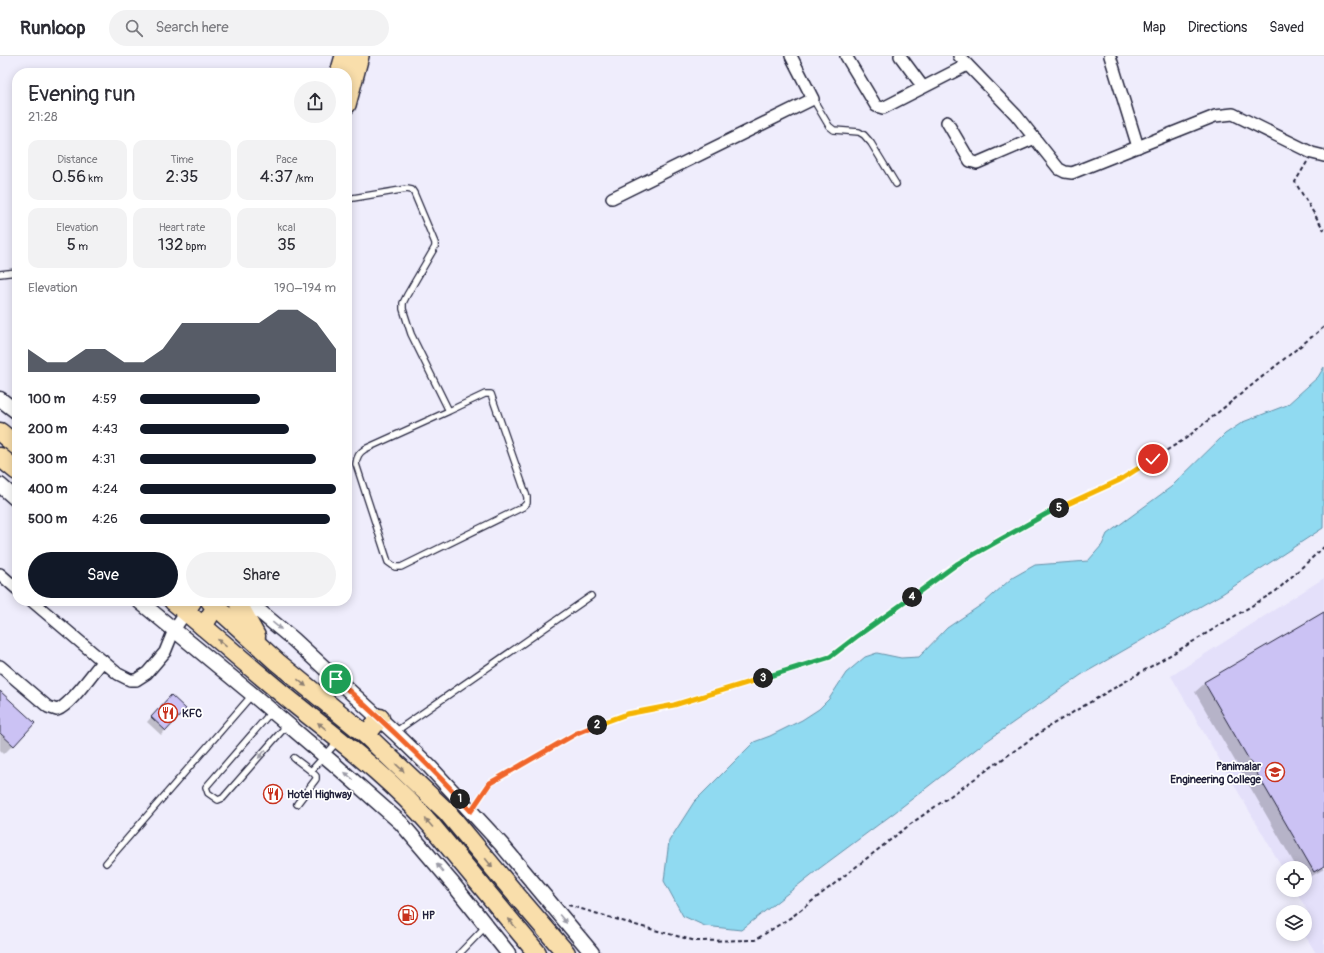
<!DOCTYPE html>
<meta charset="utf-8">
<style>
:root{--surface:#fff;--page:#f2f2f3;--text:#2b2b33;--muted:#7c7c81;--line:#e1e1e2;--accent:#111827}
body{margin:0;font-family:Pangolin,sans-serif;background:var(--page);color:var(--text);height:100vh;display:flex;flex-direction:column;font-size:15px;white-space:nowrap}
*{box-sizing:border-box;margin:0}
p{font-size:13px;color:var(--muted)}
.icon{flex:none;width:22px;height:22px;fill:none;stroke:currentColor;stroke-width:2;stroke-linecap:round;stroke-linejoin:round}
.map{position:relative;flex:1;overflow:hidden}
.drawer{position:absolute;left:12px;top:12px;width:340px;height:538px;display:flex;flex-direction:column;background:var(--surface);border-radius:16px;box-shadow:0 2px 10px #0003}
.drawer>*{flex:none}
.tools{position:absolute;left:1276px;top:805px;display:grid;gap:8px}
.tools a{display:grid;place-items:center;width:36px;height:36px;border-radius:50%;background:var(--surface);box-shadow:0 2px 10px #0003;font-size:20px}
.pin{position:absolute;display:grid;place-items:center;width:34px;height:34px;color:#fff;margin:-17px;border:2px solid #fff;border-radius:50%;box-shadow:0 1px 4px #0007}
.km{position:absolute;width:20px;height:20px;margin:-10px;border-radius:50%;background:#222;color:#fff;font-size:11px;line-height:20px;text-align:center}
.round{display:grid;place-items:center;flex:none;width:42px;height:42px;border-radius:21px;background:var(--page)}
.headline{display:flex;align-items:center;justify-content:space-between;height:68px;padding:0 16px}
h1{font-size:22px;font-weight:600;line-height:30px}
.figures{display:grid;grid-template-columns:repeat(3,1fr);gap:6px;height:68px;padding:4px 16px}
.figures div{display:grid;align-content:center;border-radius:10px;background:var(--page);text-align:center}
.figures b{font-size:17px;font-weight:600}
.figures small{font-size:11px;font-weight:400}
.figures p{font-size:11px}
.chart{height:112px;padding:8px 16px}
.chart p{display:flex;justify-content:space-between}
.chart svg{width:100%;height:72px;margin-top:4px;fill:var(--accent);opacity:.7}
.primary-button{display:flex;gap:8px;margin-top:auto;padding:8px 16px}
.primary-button a{flex:1;height:46px;border-radius:24px;background:var(--accent);color:#fff;font-size:16px;font-weight:600;line-height:46px;text-align:center}
.primary-button a+a{background:var(--page);color:var(--text)}
ul{padding:0 16px;list-style:none;font-size:13px}
li{display:grid;grid-template-columns:64px 48px 1fr;align-items:center;height:30px}
li i{height:10px;border-radius:5px;background:var(--accent)}
header{display:flex;align-items:center;gap:24px;box-sizing:border-box;height:56px;padding:0 20px;background:var(--surface);border-bottom:1px solid var(--line)}
header strong{font-size:19px}
nav{display:flex;gap:22px;margin-inline-start:auto;font-size:14px}
.search{width:280px;height:36px;background:var(--page);display:flex;align-items:center;gap:10px;box-sizing:border-box;padding:0 14px;border-radius:22px;color:var(--muted);font-size:15px}
.map>svg:first-child{display:block}
</style>
<header>
<strong>Runloop</strong>
<div class="search"><svg class="icon" aria-label="search" viewBox="0 0 24 24"><circle cx="10" cy="10" r="6"/><path d="M15 15l6 6"/></svg>Search here</div>
<nav><a>Map</a><a>Directions</a><a>Saved</a></nav>
</header>
<div class="map">
<svg width="1324" height="897" viewBox="0 0 1324 897">
<rect width="100%" height="100%" fill="#efedfc"/>
<filter id="ink" filterUnits="userSpaceOnUse"><feTurbulence type="fractalNoise" baseFrequency=".025" numOctaves="2"/><feDisplacementMap in="SourceGraphic" scale="8" xChannelSelector="R" yChannelSelector="G"/><feConvolveMatrix kernelMatrix="1 2 1 2 8 2 1 2 1" color-interpolation-filters="sRGB"/></filter>
<g filter="url(#ink)">
<polygon fill="#e4e0fa" points="1324,522 1324,897 1316,897 1304,878 1305,858 1308,856 1295,834 1305,834 1305,812 1283,813 1171,620"/>
<polygon fill="#90daf1" stroke="#6490a8" points="1324,311 1323,472 1222,538 1081,619 984,687 894,757 820,812 741,874 705,870 683,860 664,825 669,785 694,746 754,686 770,680 802,664 819,653 829,643 846,617 865,601 877,597 901,602 919,601 947,572 984,547 1012,522 1035,509 1088,505 1102,489 1107,478 1171,431 1225,378 1243,366 1287,349 1318,321"/>
<g fill="#0003">
<polygon points="1324,557 1324,813 1305,824 1305,812 1297,812 1195,636 1205,627"/>
<polygon points="0,636 13,689 4,698 0,694"/>
<polygon points="166,644 185,653 161,679 147,666"/>
</g>
<g fill="#cbc2f4" stroke="#22223b">
<polygon points="1324,556 1324,810 1314,816 1204,626"/>
<polygon points="0,635 35,667 14,690 0,677"/>
<polygon points="171,639 186,653 166,675 151,661"/>
</g>
<g fill="none" stroke-linecap="round" stroke-linejoin="round">
<defs>
<g id="service">
<polyline points="813,43 829,70 834,74 859,76 864,79 871,87 896,128"/>
<path d="M347 143 407 133 412 134 414 137 435 187V191L407 239 403 247V253L411 278 449 355 365 393C359 397 357 400 356 408L388 506 395 511H401L523 451 527 447V441L491 338H485L449 355"/>
<polyline points="0,218 17,216"/>
<polyline points="272,655 206,731 208,737 218,744 223,742 287,669"/>
<polyline points="395,676 591,540"/>
<polyline points="294,702 311,715"/>
<polyline points="297,748 316,723 316,720 311,715 338,685"/>
<polyline points="106,807 252,639"/>
<polyline points="460,897 486,870"/>
</g>
<g id="minor">
<polyline points="846,0 876,50 883,52 967,9"/>
<polyline points="900,0 923,31"/>
<polyline points="959,0 1016,59 1059,113 1065,116 1072,117 1215,60 1233,58 1312,97 1324,100"/>
<polyline points="1110,0 1138,91"/>
<polyline points="947,66 970,105 977,107 1035,82"/>
<polyline points="612,142 813,43 791,0"/>
<polyline points="0,518 17,533"/>
<polyline points="32,545 118,618 130,624 136,624 147,617 165,596 174,574 186,556"/>
<path d="M0 610 48 651 57 654C71 649 92 617 103 605"/>
</g>
<g id="tertiary">
<polyline points="0,343 17,356"/>
<polyline points="0,429 17,444"/>
<polyline points="139,545 252,638 333,707 401,767 453,828 508,897"/>
<polyline points="247,545 293,583 395,677 429,710 501,788 592,897"/>
</g>
<g id="primary">
<polyline points="339,17 344,0"/>
<polyline points="347,49 360,0"/>
<polyline points="186,556 193,545"/>
<polyline points="203,571 219,545"/>
</g>
<g id="trunk">
<polyline points="0,376 17,390"/>
<polyline points="0,401 17,415"/>
<path d="M173 545C214 579 254 615 296 649 343 687 391 723 431 769L537 897"/>
<polyline points="210,545 277,606 366,679 447,756 512,834 566,897"/>
<polyline points="238,545 241,553 256,580"/>
<polyline points="366,679 380,662"/>
</g>
</defs>
<use href="#service" stroke="#22223b" stroke-width="8"/>
<use href="#minor" stroke="#22223b" stroke-width="14"/>
<use href="#tertiary" stroke="#22223b" stroke-width="17"/>
<use href="#primary" stroke="#22223b" stroke-width="20"/>
<use href="#trunk" stroke="#22223b" stroke-width="21"/>
<g stroke="#22223b" stroke-width="2" stroke-dasharray="4 3" stroke-linecap="butt">
<polyline points="1307,106 1295,126 1324,174"/>
<polyline points="477,746 490,727 577,677 627,658 674,649 830,601 856,581 957,508 1046,458 1120,423 1185,383 1324,271"/>
<polyline points="568,849 639,870 696,885 755,884 793,860 912,767 1048,671 1194,585 1276,535 1324,491"/>
</g>
<use href="#service" stroke="#fff" stroke-width="5.5"/>
<use href="#minor" stroke="#fff" stroke-width="11"/>
<use href="#tertiary" stroke="#fff" stroke-width="14"/>
<use href="#primary" stroke="#f9deab" stroke-width="17"/>
<use href="#trunk" stroke="#f9deab" stroke-width="18"/>
</g>
<defs><path id="oneway-solid" d="M-6-.8H1V-3.2L6.5 0L1 3.2V.8H-6Z"/></defs>
<g fill="#9c9ca7">
<use href="#oneway-solid" transform="translate(277 570) rotate(39)"/>
<use href="#oneway-solid" transform="translate(262 698) rotate(131)"/>
<use href="#oneway-solid" transform="translate(349 720) rotate(-140)"/>
<use href="#oneway-solid" transform="translate(440 812) rotate(-131)"/>
<use href="#oneway-solid" transform="translate(563 863) rotate(50)"/>
</g>
<g fill="#8e8073">
<use href="#oneway-solid" transform="translate(222 587) rotate(-140)"/>
<use href="#oneway-solid" transform="translate(302 627) rotate(39)"/>
<use href="#oneway-solid" transform="translate(322 670) rotate(-141)"/>
<use href="#oneway-solid" transform="translate(400 712) rotate(44)"/>
<use href="#oneway-solid" transform="translate(429 767) rotate(-131)"/>
<use href="#oneway-solid" transform="translate(489 807) rotate(51)"/>
<use href="#oneway-solid" transform="translate(512 867) rotate(-129)"/>
</g>
</g>
<g fill="none" stroke-linecap="round" stroke-linejoin="round" filter="url(#ink)">
<defs>
<path id="split-1" d="M336 623C379 662 421 700 460 743"/>
<polyline id="split-2" points="460,743 471,755 490,727 577,677 597,669"/>
<polyline id="split-3" points="597,669 627,658 674,649 763,622"/>
<polyline id="split-4" points="763,622 830,601 856,581 912,541"/>
<polyline id="split-5" points="912,541 957,508 1046,458 1059,452"/>
<polyline id="split-6" points="1059,452 1120,424 1153,403"/>
</defs>
<use href="#split-1" stroke="#fff" stroke-width="8"/>
<use href="#split-2" stroke="#fff" stroke-width="8"/>
<use href="#split-3" stroke="#fff" stroke-width="8"/>
<use href="#split-4" stroke="#fff" stroke-width="8"/>
<use href="#split-5" stroke="#fff" stroke-width="8"/>
<use href="#split-6" stroke="#fff" stroke-width="8"/>
<use href="#split-1" stroke="#f0652b" stroke-width="5"/>
<use href="#split-2" stroke="#f0652b" stroke-width="5"/>
<use href="#split-3" stroke="#f5b400" stroke-width="5"/>
<use href="#split-4" stroke="#22a559" stroke-width="5"/>
<use href="#split-5" stroke="#22a559" stroke-width="5"/>
<use href="#split-6" stroke="#f5b400" stroke-width="5"/>
</g>
<defs>
<symbol id="restaurant-ring" viewBox="-11 -11 22 22"><circle r="9.5" fill="#fff" stroke="#c8321e" stroke-width="1.5"/><path d="M-5-6h1v4h1v-4h1v4h1v-4h1v5L-1.5 .5V6h-2V.5L-5-1ZM5-6V6H3V1.5H1.5Q1.5-4 5-6Z" fill="#c8321e"/></symbol>
<symbol id="university-ring" viewBox="-11 -11 22 22"><circle r="9.5" fill="#fff" stroke="#c8321e" stroke-width="1.5"/><path d="M0-5L7-2L0 1L-7-2ZM-4 1L0 2.5L4 1V4Q0 6-4 4Z" fill="#c8321e"/></symbol>
<symbol id="fuel-ring" viewBox="-11 -11 22 22"><circle r="9.5" fill="#fff" stroke="#c8321e" stroke-width="1.5"/><path d="M-5.5-6h7V0h2V4h1.3V-2.5L3-4.5l.8-.8L6-3V5H2.5V1h-1V6h-7ZM-4.2-4.7v3.2H.2V-4.7Z" fill="#c8321e"/></symbol>
</defs>
<g fill-rule="evenodd">
<use href="#restaurant-ring" x="157" y="646" width="22" height="22"/>
<use href="#university-ring" x="1264" y="705" width="22" height="22"/>
<use href="#restaurant-ring" x="262" y="727" width="22" height="22"/>
<use href="#fuel-ring" x="397" y="848" width="22" height="22"/>
</g>
<g text-anchor="middle" stroke-width="3.5" stroke-linejoin="round" paint-order="stroke">
<g font-size="11" font-weight="bold" fill="#22223b" stroke="#fff" text-anchor="start">
<text x="182" y="661">KFC</text>
<text x="1261" y="714" text-anchor="end">Panimalar<tspan x="1261" dy="13">Engineering College</tspan></text>
<text x="287" y="742">Hotel Highway</text>
<text x="422" y="863">HP</text>
</g>
</g>
</svg>
<div class="tools">
<a><svg class="icon" aria-label="locate" viewBox="0 0 24 24"><circle cx="12" cy="12" r="6"/><path d="M12 2v4M12 18v4M2 12h4M18 12h4"/></svg></a>
<a><svg class="icon" aria-label="layers" viewBox="0 0 24 24"><path d="M12 4l9 5-9 5-9-5zM3 14l9 5 9-5"/></svg></a>
</div>
<div class="pin" style="left:336px;top:623px;background:#1e9e55"><svg class="icon" aria-label="arrive" viewBox="0 0 24 24"><path d="M6 21V4h12l-3 4 3 4H6"/></svg></div>
<div class="pin" style="left:1153px;top:403px;background:#d93025"><svg class="icon" aria-label="check" viewBox="0 0 24 24"><path d="M5 12l5 5 9-10"/></svg></div>
<b class="km" style="left:460px;top:743px">1</b>
<b class="km" style="left:597px;top:669px">2</b>
<b class="km" style="left:763px;top:622px">3</b>
<b class="km" style="left:912px;top:541px">4</b>
<b class="km" style="left:1059px;top:452px">5</b>
<section class="drawer">
<div class="headline"><div><h1>Evening run</h1><p>21:28</p></div><a class="round"><svg class="icon" aria-label="share" viewBox="0 0 24 24"><path d="M12 15V3M7 8l5-5 5 5M5 13v7h14v-7"/></svg></a></div>
<div class="figures">
<div><p>Distance</p><b>0.56<small> km</small></b></div>
<div><p>Time</p><b>2:35</b></div>
<div><p>Pace</p><b>4:37<small> /km</small></b></div>
</div>
<div class="figures">
<div><p>Elevation</p><b>5<small> m</small></b></div>
<div><p>Heart rate</p><b>132<small> bpm</small></b></div>
<div><p>kcal</p><b>35</b></div>
</div>
<div class="chart"><p><span>Elevation</span>190–194 m</p>
<svg viewBox="0 0 160 44" preserveAspectRatio="none"><path d="M0 44V30L10 38L20 38L30 30L40 30L50 38L60 38L70 30L80 14L90 14L100 14L110 14L120 14L130 6L140 6L150 14L160 30V44z"/></svg>
</div>
<ul>
<li><b>100 m</b>4:59<i style="width:61%"></i></li>
<li><b>200 m</b>4:43<i style="width:76%"></i></li>
<li><b>300 m</b>4:31<i style="width:90%"></i></li>
<li><b>400 m</b>4:24<i style="width:100%"></i></li>
<li><b>500 m</b>4:26<i style="width:97%"></i></li>
</ul>
<div class="primary-button"><a>Save</a><a>Share</a></div>
</section>
</div>
